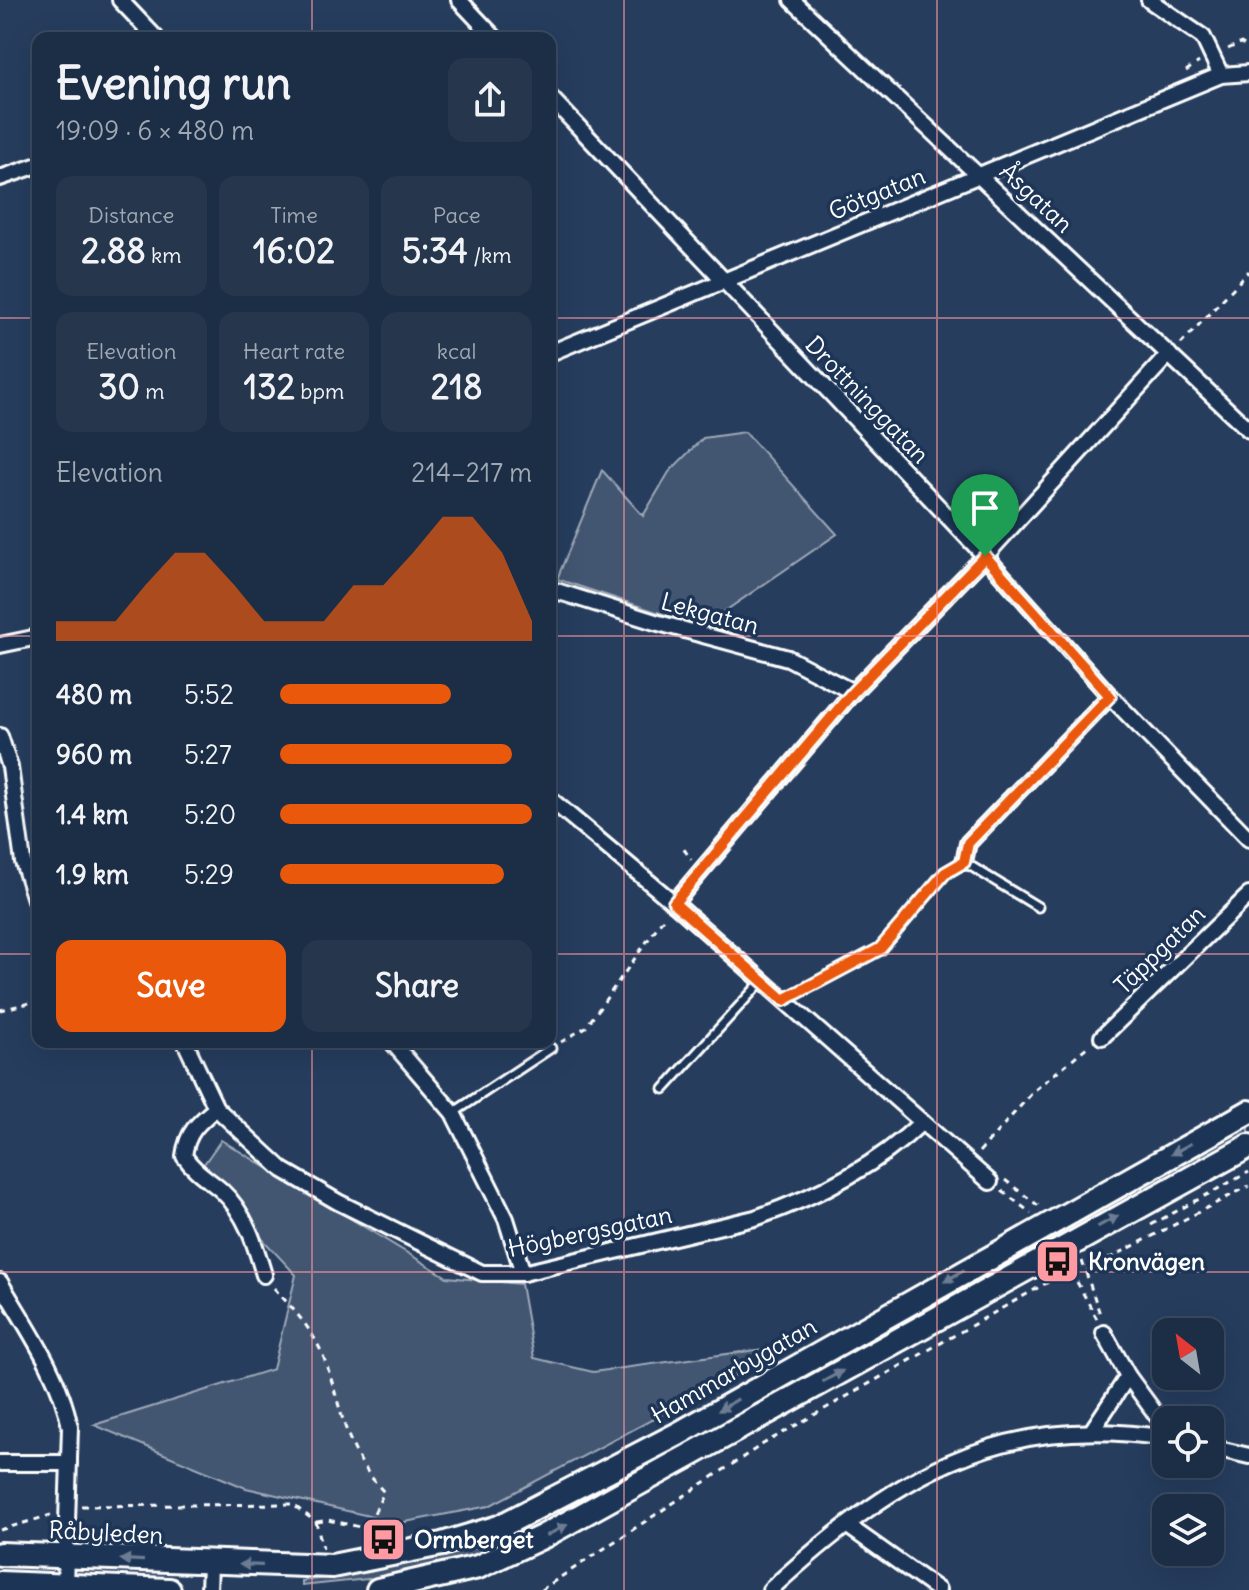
<!DOCTYPE html>
<meta charset="utf-8">
<style>
:root{--surface:#1c2e46;--page:#25364d;--text:#f1f3f6;--muted:#a0a8b3;--line:#3a4a5f;--accent:#ea580c}
body{margin:0;font-family:Delius,sans-serif;background:var(--page);color:var(--text);height:100vh;display:flex;flex-direction:column;font-size:30px;white-space:nowrap}
*{box-sizing:border-box;margin:0}
p{font-size:26px;color:var(--muted)}
.icon{flex:none;width:44px;height:44px;fill:none;stroke:currentColor;stroke-width:2;stroke-linecap:round;stroke-linejoin:round}
.map{position:relative;flex:1;overflow:hidden}
.details{position:absolute;left:32px;top:32px;width:524px;height:1016px;display:flex;flex-direction:column;background:var(--surface);border-radius:16px;box-shadow:0 8px 32px #0002,0 0 0 2px var(--line)}
.details>*{flex:none}
.needle{width:52px;rotate:329deg}
.fabs{position:absolute;left:1152px;top:1318px;display:grid;gap:16px}
.fabs a{display:grid;place-items:center;width:72px;height:72px;border-radius:16px;background:var(--surface);box-shadow:0 8px 32px #0002,0 0 0 2px var(--line);font-size:40px}
.pin{position:absolute;display:grid;place-items:center;width:68px;height:68px;color:#fff;margin:-82px -34px;border-radius:50% 50% 50% 0;rotate:-45deg;box-shadow:0 0 8px #0007}
.pin .icon{rotate:45deg}
.round{display:grid;place-items:center;flex:none;width:84px;height:84px;border-radius:16px;background:var(--page)}
.overview{display:flex;align-items:center;justify-content:space-between;height:136px;padding:0 24px}
h1{font-size:44px;font-weight:700;line-height:60px}
.metrics{display:grid;grid-template-columns:repeat(3,1fr);gap:12px;height:136px;padding:8px 24px}
.metrics div{display:grid;align-content:center;border-radius:16px;background:var(--page);text-align:center}
.metrics b{font-size:34px;font-weight:700}
.metrics small{font-size:22px;font-weight:400}
.metrics p{font-size:22px}
.chart{height:224px;padding:16px 24px}
.chart p{display:flex;justify-content:space-between}
.chart svg{width:100%;height:144px;margin-top:8px;fill:var(--accent);opacity:.7}
.cta{display:flex;gap:16px;margin-top:auto;padding:16px 24px}
.cta a{flex:1;height:92px;border-radius:16px;background:var(--accent);color:#fff;font-size:32px;font-weight:700;line-height:92px;text-align:center}
.cta a+a{background:var(--page);color:var(--text)}
ul{padding:0 24px;list-style:none;font-size:26px}
li{display:grid;grid-template-columns:128px 96px 1fr;align-items:center;height:60px}
li i{height:20px;border-radius:10px;background:var(--accent)}
.map>svg:first-child{display:block}
</style>
<div class="map">
<svg width="1249" height="1590" viewBox="0 0 1249 1590">
<rect width="100%" height="100%" fill="#263d5e"/>
<filter id="ink" filterUnits="userSpaceOnUse"><feTurbulence type="fractalNoise" baseFrequency=".0125" numOctaves="2"/><feDisplacementMap in="SourceGraphic" scale="16" xChannelSelector="R" yChannelSelector="G"/><feConvolveMatrix kernelMatrix="1 2 1 2 8 2 1 2 1" color-interpolation-filters="sRGB"/></filter>
<g filter="url(#ink)">
<g fill="#425672" stroke="#a0aab8" stroke-width="2">
<polygon points="745,432 837,534 702,627 557,579 602,470 643,516 669,472 703,438"/>
<polygon points="1249,1124 1249,1134 594,1500 479,1555 449,1563 396,1576 302,1586 302,1581 370,1572 472,1546 538,1520"/>
<polygon points="221,1140 447,1277 521,1284 534,1358 593,1372 793,1345 489,1506 400,1523 246,1488 94,1425 273,1369 296,1275 199,1171"/>
</g>
<g fill="none" stroke-linecap="round" stroke-linejoin="round">
<defs>
<g id="lane">
<polyline points="964,862 1038,907"/>
<polyline points="664,1089 762,981"/>
<polyline points="453,1113 551,1048"/>
</g>
<g id="street">
<polyline points="120,0 156,38"/>
<polyline points="459,0 495,38"/>
<polyline points="792,0 1249,430"/>
<polyline points="1149,0 1203,37 1221,75"/>
<polyline points="550,97 985,556 1110,696 1249,839"/>
<polyline points="0,178 38,165"/>
<polyline points="550,353 1221,75 1249,73"/>
<polyline points="550,589 655,622 788,658 853,692"/>
<polyline points="0,645 38,637"/>
<polyline points="0,736 10,767 23,862 38,909"/>
<polyline points="550,799 674,903 990,1182"/>
<polyline points="964,862 968,843 1110,696"/>
<polyline points="674,903 853,692 985,556 1169,354"/>
<polyline points="1102,1037 1249,895"/>
<path d="M185 1042 216 1108 283 1170 338 1202 482 1273H523L755 1218C816 1197 875 1167 922 1122"/>
<polyline points="392,1042 453,1113 506,1219 523,1273"/>
<path d="M216 1108C198 1123 187 1132 184 1156 195 1172 207 1178 221 1190 246 1213 255 1244 264 1275"/>
<path d="M0 1282C27 1328 60 1374 70 1427L65 1586"/>
<polyline points="1104,1333 1128,1376 1166,1428"/>
<polyline points="1091,1432 1128,1376"/>
<polyline points="1210,1447 1249,1456"/>
<polyline points="0,1463 69,1463"/>
<polyline points="848,1526 938,1590"/>
<polyline points="209,1590 210,1564"/>
<path d="M770 1590C890 1480 996 1411 1166 1438"/>
</g>
<g id="secondary">
<polyline points="0,1554 332,1566 442,1544 499,1527 678,1434 1249,1112"/>
<polyline points="0,1583 169,1590"/>
<polyline points="378,1590 478,1567 544,1536 1249,1146"/>
</g>
</defs>
<use href="#lane" stroke="#fff" stroke-width="13"/>
<use href="#street" stroke="#fff" stroke-width="20"/>
<use href="#secondary" stroke="#fff" stroke-width="28"/>
<g stroke="#fff" stroke-width="3" stroke-dasharray="6 6" stroke-linecap="butt">
<polyline points="1228,49 1241,43 1249,48"/>
<polyline points="1186,71 1199,62"/>
<polyline points="1181,344 1249,271"/>
<polyline points="684,849 691,860"/>
<polyline points="798,993 880,949 951,870"/>
<polyline points="0,1010 38,1001"/>
<polyline points="561,1042 586,1027 665,916"/>
<polyline points="979,1152 1035,1090 1088,1046"/>
<polyline points="1005,1180 1040,1207"/>
<polyline points="1002,1191 1031,1213"/>
<polyline points="1151,1225 1249,1172"/>
<polyline points="1082,1261 1101,1317"/>
<polyline points="1087,1270 1249,1186"/>
<polyline points="1077,1282 1097,1319"/>
<path d="M274 1288C294 1310 313 1330 324 1358 344 1412 342 1447 384 1492L367 1528"/>
<polyline points="81,1506 292,1504 316,1522 323,1548"/>
<polyline points="317,1522 328,1520 378,1531 378,1537"/>
<polyline points="0,1530 51,1515"/>
<polyline points="541,1590 763,1444 1064,1273"/>
</g>
<use href="#lane" stroke="#1d3557" stroke-width="7"/>
<use href="#street" stroke="#1d3557" stroke-width="14"/>
<use href="#secondary" stroke="#1d3557" stroke-width="22"/>
</g>
<defs><path id="oneway-solid" d="M-6-.8H1V-3.2L6.5 0L1 3.2V.8H-6Z" transform="scale(2)"/></defs>
<g fill="#6c7c92">
<use href="#oneway-solid" transform="translate(1181 1149) rotate(151)"/>
<use href="#oneway-solid" transform="translate(1108 1221) rotate(-29)"/>
<use href="#oneway-solid" transform="translate(954 1276) rotate(150)"/>
<use href="#oneway-solid" transform="translate(833 1376) rotate(-29)"/>
<use href="#oneway-solid" transform="translate(728 1405) rotate(149)"/>
<use href="#oneway-solid" transform="translate(557 1530) rotate(-28)"/>
<use href="#oneway-solid" transform="translate(132 1560) rotate(-177)"/>
<use href="#oneway-solid" transform="translate(251 1565) rotate(-178)"/>
</g>
</g>
<g fill="none" stroke-linecap="round" stroke-linejoin="round" filter="url(#ink)">
<defs>
<polygon id="route" points="985,556 1110,696 968,843 964,862 945,873 880,949 784,1000 674,903 853,692"/>
</defs>
<use href="#route" stroke="#fff" stroke-width="16"/>
<use href="#route" stroke="#ea580c" stroke-width="10"/>
</g>
<path fill="none" stroke="#ff9aa2" stroke-width="2" stroke-opacity="0.55" d="M312 0V38M624 0V1590M937 0V1590M0 318H38M550 318H1249M0 636H38M550 636H1249M0 954H38M550 954H1249M312 1042V1590M0 1272H1249"/>
<defs>
<symbol id="bus-square" viewBox="-11 -11 22 22"><rect x="-9" y="-9" width="18" height="18" rx="4" fill="#ff9aa2" stroke="#1d3557"/><path d="M-5-6H5V4H4V6H2V4H-2V6H-4V4H-5ZM-3.5-4V0h7V-4ZM-3.5 1.2v1.5H-2V1.2ZM2 1.2v1.5H3.5V1.2Z" fill="#111"/></symbol>
</defs>
<g fill-rule="evenodd">
<use href="#bus-square" x="1032" y="1236" width="51" height="51"/>
<use href="#bus-square" x="358" y="1514" width="51" height="51"/>
</g>
<g text-anchor="middle" stroke-width="7" stroke-linejoin="round" paint-order="stroke">
<g font-size="24" fill="#fff" stroke="#1d3557">
<text transform="translate(877 194) rotate(-22)" y="8">Götgatan</text>
<text transform="translate(1036 198) rotate(43)" y="8">Åsgatan</text>
<text transform="translate(867 400) rotate(46)" y="8">Drottninggatan</text>
<text transform="translate(710 614) rotate(15)" y="8">Lekgatan</text>
<text transform="translate(1160 950) rotate(-44)" y="8">Täppgatan</text>
<text transform="translate(590 1232) rotate(-12)" y="8">Högbergsgatan</text>
<text transform="translate(734 1371) rotate(-30)" y="8">Hammarbygatan</text>
<text transform="translate(106 1533) rotate(3)" y="8">Råbyleden</text>
</g>
<g font-size="24" font-weight="bold" fill="#fff" stroke="#1d3557" text-anchor="start">
<text x="1088" y="1270">Kronvägen</text>
<text x="414" y="1548">Ormberget</text>
</g>
</g>
</svg>
<div class="fabs">
<a><svg class="needle" viewBox="-14 -14 28 28"><path d="M0-13l5 13h-10z" fill="#e53935"/><path d="M0 13l5-13h-10z" fill="#a0a8b3"/></svg></a>
<a><svg class="icon" aria-label="locate" viewBox="0 0 24 24"><circle cx="12" cy="12" r="6"/><path d="M12 2v4M12 18v4M2 12h4M18 12h4"/></svg></a>
<a><svg class="icon" aria-label="layers" viewBox="0 0 24 24"><path d="M12 4l9 5-9 5-9-5zM3 14l9 5 9-5"/></svg></a>
</div>
<div class="pin" style="left:985px;top:556px;background:#1e9e55"><svg class="icon" aria-label="arrive" viewBox="0 0 24 24"><path d="M6 21V4h12l-3 4 3 4H6"/></svg></div>
<section class="details">
<div class="overview"><div><h1>Evening run</h1><p>19:09 · 6 × 480 m</p></div><a class="round"><svg class="icon" aria-label="share" viewBox="0 0 24 24"><path d="M12 15V3M7 8l5-5 5 5M5 13v7h14v-7"/></svg></a></div>
<div class="metrics">
<div><p>Distance</p><b>2.88<small> km</small></b></div>
<div><p>Time</p><b>16:02</b></div>
<div><p>Pace</p><b>5:34<small> /km</small></b></div>
</div>
<div class="metrics">
<div><p>Elevation</p><b>30<small> m</small></b></div>
<div><p>Heart rate</p><b>132<small> bpm</small></b></div>
<div><p>kcal</p><b>218</b></div>
</div>
<div class="chart"><p><span>Elevation</span>214–217 m</p>
<svg viewBox="0 0 160 44" preserveAspectRatio="none"><path d="M0 44V38L10 38L20 38L30 27L40 17L50 17L60 27L70 38L80 38L90 38L100 27L110 27L120 17L130 6L140 6L150 17L160 38V44z"/></svg>
</div>
<ul>
<li><b>480 m</b>5:52<i style="width:68%"></i></li>
<li><b>960 m</b>5:27<i style="width:92%"></i></li>
<li><b>1.4 km</b>5:20<i style="width:100%"></i></li>
<li><b>1.9 km</b>5:29<i style="width:89%"></i></li>
</ul>
<div class="cta"><a>Save</a><a>Share</a></div>
</section>
</div>
